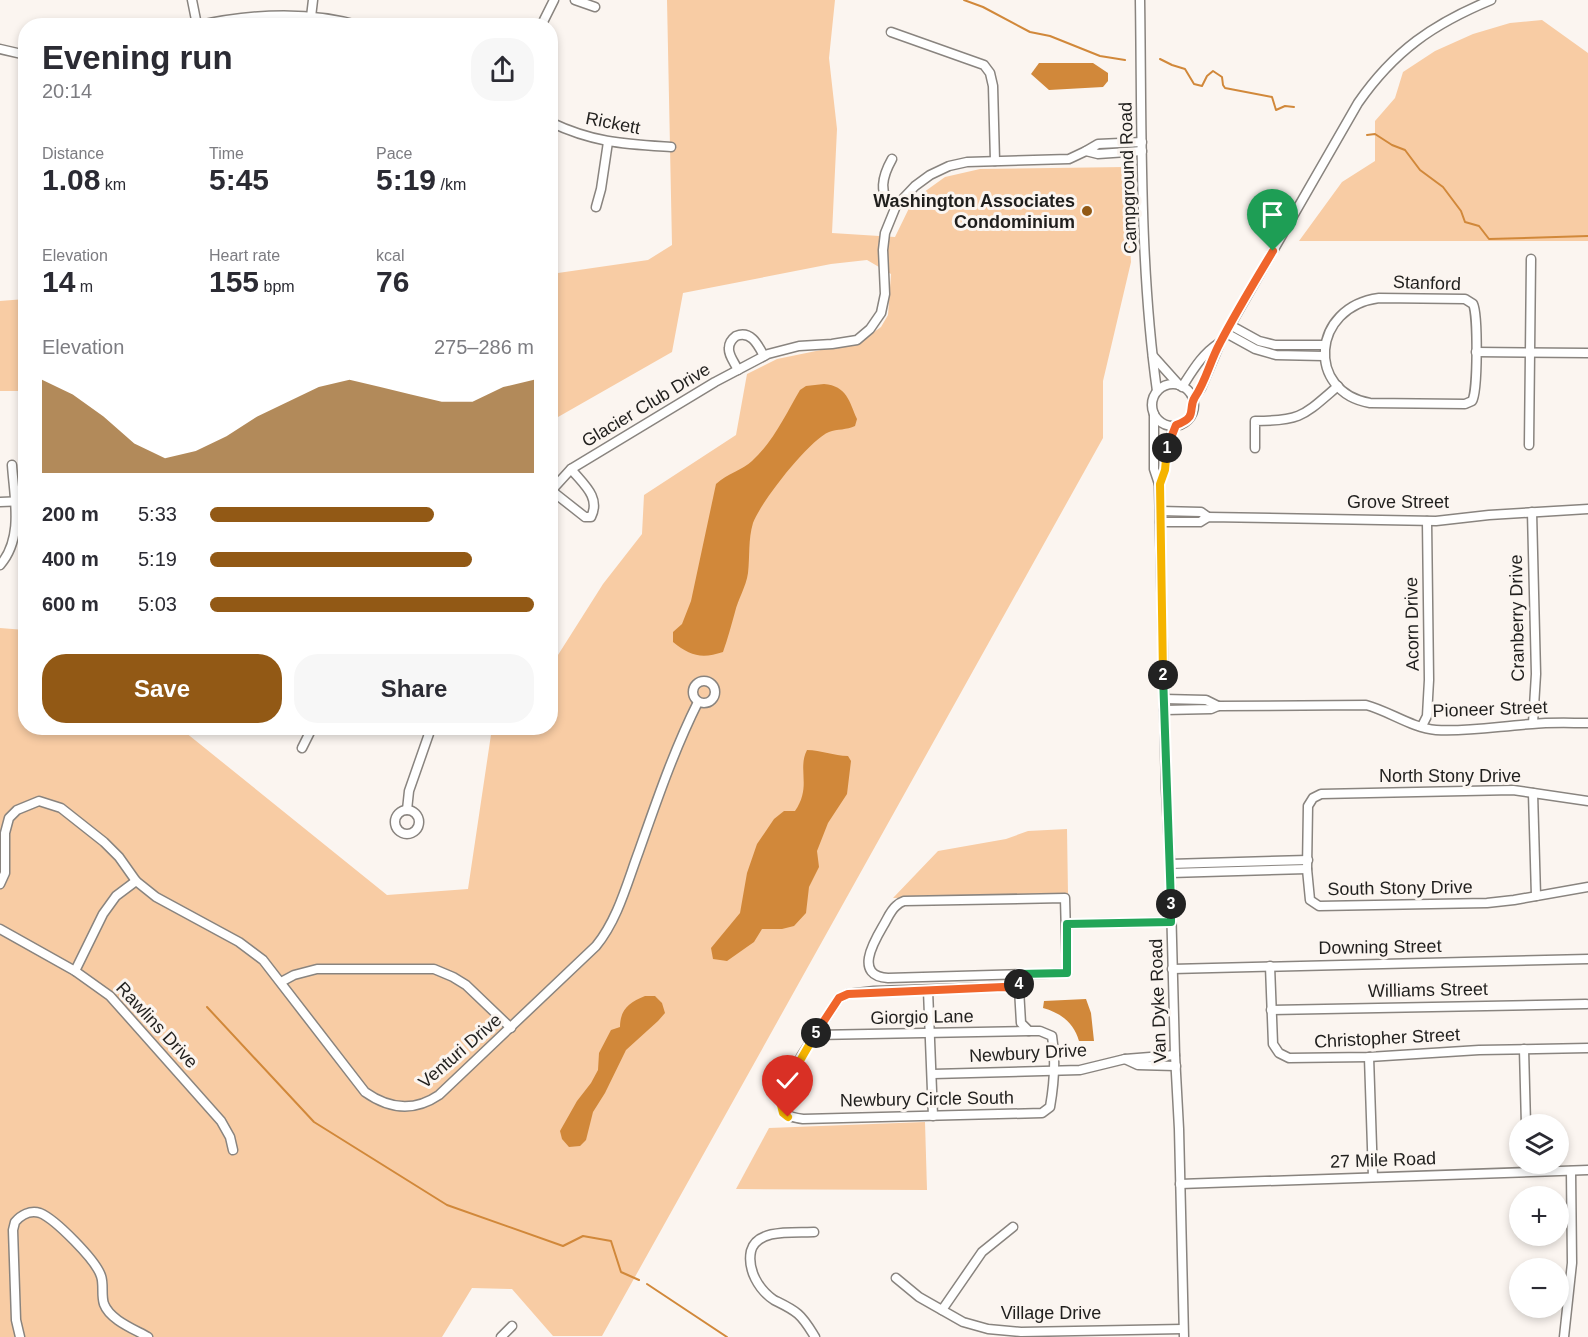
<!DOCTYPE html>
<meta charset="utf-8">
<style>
:root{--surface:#fff;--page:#f7f7f7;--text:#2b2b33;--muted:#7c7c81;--accent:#925915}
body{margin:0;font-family:Arial,sans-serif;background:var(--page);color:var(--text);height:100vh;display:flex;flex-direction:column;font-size:22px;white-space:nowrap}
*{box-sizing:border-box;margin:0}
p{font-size:20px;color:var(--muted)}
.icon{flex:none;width:33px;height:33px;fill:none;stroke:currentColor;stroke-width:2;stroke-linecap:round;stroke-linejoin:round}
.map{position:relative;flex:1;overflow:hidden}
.sheet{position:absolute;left:18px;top:18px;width:540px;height:717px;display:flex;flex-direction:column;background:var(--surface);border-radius:24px;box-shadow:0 3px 9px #0003}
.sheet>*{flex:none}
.buttons{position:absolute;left:1509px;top:1114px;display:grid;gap:12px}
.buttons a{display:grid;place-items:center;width:60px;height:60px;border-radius:50%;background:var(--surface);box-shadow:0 3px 9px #0003;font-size:30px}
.pin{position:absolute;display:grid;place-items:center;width:51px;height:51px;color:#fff;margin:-62px -26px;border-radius:50% 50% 50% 0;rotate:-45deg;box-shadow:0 0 6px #0007}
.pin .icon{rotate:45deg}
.km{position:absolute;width:30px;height:30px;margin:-15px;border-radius:50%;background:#222;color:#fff;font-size:16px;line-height:30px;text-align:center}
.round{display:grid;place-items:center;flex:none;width:63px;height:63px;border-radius:24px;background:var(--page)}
.head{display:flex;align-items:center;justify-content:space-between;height:102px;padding:0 24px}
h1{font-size:33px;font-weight:600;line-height:45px}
.figures{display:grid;grid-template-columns:repeat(3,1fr);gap:9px;height:102px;padding:6px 24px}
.figures div{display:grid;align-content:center}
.figures b{font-size:30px;font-weight:600}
.figures small{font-size:16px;font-weight:400}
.figures p{font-size:16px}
.chart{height:168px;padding:12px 24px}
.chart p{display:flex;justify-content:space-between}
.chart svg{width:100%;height:108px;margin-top:6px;fill:var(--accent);opacity:.7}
.primary-button{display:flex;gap:12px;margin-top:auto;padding:12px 24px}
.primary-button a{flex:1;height:69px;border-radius:24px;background:var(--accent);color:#fff;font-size:24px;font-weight:600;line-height:69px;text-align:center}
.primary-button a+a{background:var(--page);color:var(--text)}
ul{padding:0 24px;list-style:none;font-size:20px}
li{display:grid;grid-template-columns:96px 72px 1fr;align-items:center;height:45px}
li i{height:15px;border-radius:8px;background:var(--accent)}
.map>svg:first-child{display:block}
</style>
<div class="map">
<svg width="1588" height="1337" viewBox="0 0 1588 1337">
<rect width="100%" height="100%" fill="#fbf5f0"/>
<g fill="#f8cca4">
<polygon points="667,0 835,0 829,58 837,129 832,233 895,237 913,200 945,177 980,169 1125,167 1131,262 1103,381 1103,438 602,1336 553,1336 512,1289 472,1288 442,1337 0,1337 0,628 25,630 26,728 180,728 387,895 468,889 492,728 550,728 551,666 603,584 642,534 644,495 736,435 747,374 777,359 860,342 881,327 888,315 891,274 867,260 831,264 683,293 672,352 551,421 551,274 648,260 672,245"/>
<polygon points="1542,20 1588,53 1588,241 1299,241 1342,182 1375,161 1375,121 1395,98 1403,72 1435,51 1473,34 1510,23"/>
<polygon points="25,299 25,391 0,391 0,301"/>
<polygon points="1067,829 1068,894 893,898 938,851 1006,839 1028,831"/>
<polygon points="925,1122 927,1190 736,1189 769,1128"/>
</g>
<g fill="#d1883a">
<polygon points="1039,63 1093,63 1108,73 1108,81 1103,87 1049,90 1031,74"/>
<path d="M824 384C847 386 849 401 857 419L855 426C847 430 837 429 829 432 809 440 760 503 753 523 748 540 750 556 748 573 746 587 738 599 735 612 731 626 728 638 723 652 702 659 690 656 673 642V632L682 624 691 601 716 484C728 473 743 470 752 461 773 442 786 414 800 390L806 386Z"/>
<path d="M807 750C821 750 834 756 848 756L851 761 847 794 828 823 817 851 819 867 809 887 806 913 794 926 782 929H762L754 942 727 961 713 959 711 948 740 913 747 873 757 844 774 819 784 811H795C812 786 797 770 807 750Z"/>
<path d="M645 996H655L662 1003 665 1013 658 1021 626 1050 605 1093 593 1112 586 1140 580 1146 569 1147 562 1139 560 1131 577 1101 591 1083 598 1070 599 1053 611 1030 620 1027C620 1010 629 1002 645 996Z"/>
<path d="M1086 999 1091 1013 1094 1041H1079C1074 1023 1061 1013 1043 1008L1044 1001Z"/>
</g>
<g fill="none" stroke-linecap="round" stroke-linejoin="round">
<g stroke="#d1883a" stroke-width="2">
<polyline points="964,0 983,7 1030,32 1050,36 1100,56 1125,60"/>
<polyline points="1160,59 1172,65 1185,69 1194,84 1202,86 1207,76 1213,71 1222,77 1223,85 1225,88 1272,97 1276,110 1285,106 1294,107"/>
<polyline points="1367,135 1375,134 1392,145 1405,150 1420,170 1443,187 1461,211 1465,222 1479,226 1489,239 1588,236"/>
<polyline points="207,1007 314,1122 447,1205 563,1246 583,1236 611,1241 621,1272 639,1280"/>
<polyline points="647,1284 727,1337"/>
</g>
<defs>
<g id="minor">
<polyline points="192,0 197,25"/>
<polyline points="575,0 595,7"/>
<path d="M1140 0C1142 130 1139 262 1157 391"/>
<polyline points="311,17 313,0"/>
<path d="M195 26C249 14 307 10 361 26"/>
<polyline points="541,26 554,0"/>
<polyline points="891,32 984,65 990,73 993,86 995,161"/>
<polyline points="0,49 26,55"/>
<path d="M550 122C594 143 625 144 671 147"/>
<polyline points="1142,142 1098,144 1086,151 1098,154 1142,151"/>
<path d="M892 159C883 175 876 196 896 206"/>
<polyline points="596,207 601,189 608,142"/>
<path d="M1379 298 1465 299 1473 304C1478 314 1478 392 1472 401L1465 404 1370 403C1306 392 1311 307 1379 298Z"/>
<polyline points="1230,325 1259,341 1275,345 1325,345"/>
<polyline points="1226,333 1255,349 1276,355 1324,356"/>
<polyline points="1476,352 1588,353"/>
<polyline points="1153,356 1179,385"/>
<path d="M738 370C735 363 728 355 729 348 729 342 732 339 736 336 751 330 758 345 764 356"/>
<circle cx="1173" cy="405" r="21"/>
<path d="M1182 387C1193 370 1202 354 1219 343"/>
<path d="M1193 400 1201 388 1220 343 1358 103C1394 51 1433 24 1491 0"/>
<polyline points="1154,414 1154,469 1159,484 1166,789 1170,864 1175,1055 1179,1129 1184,1337"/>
<polyline points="1529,445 1531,259"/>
<path d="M1255 448V421C1302 421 1304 415 1338 386"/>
<path d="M1159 484C1169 462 1164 447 1176 425"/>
<path d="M552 491 585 517H591C601 497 583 484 571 469"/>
<polyline points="550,492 571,469 715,382 768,354 799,346 832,344 857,340 870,329 881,313 885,294 883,250 885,233 896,206 915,186 930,175 949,166 967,162 1069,159 1086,151"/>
<polyline points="0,502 26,501"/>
<polyline points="1160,511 1201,512 1208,517"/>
<polyline points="1532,512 1536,674 1533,723"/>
<polyline points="1160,522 1200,522 1208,517 1436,521 1489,515 1588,509"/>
<path d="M0 565C24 538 14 497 12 465"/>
<circle cx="704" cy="692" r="11"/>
<polyline points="1164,699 1206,700 1218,706"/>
<path d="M1164 710 1211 709 1218 706 1366 705C1389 711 1412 728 1436 730 1468 732 1500 726 1532 724 1551 722 1570 723 1588 723"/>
<polyline points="1422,726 1427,716 1429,680 1427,521"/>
<polyline points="302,748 312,728"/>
<polyline points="1533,793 1536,896"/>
<polyline points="1588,801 1513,790 1321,794 1313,798 1308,806 1307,869 1310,900 1319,906 1487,903 1514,900 1588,887"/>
<polyline points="407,810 409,791 431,728"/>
<circle cx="407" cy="822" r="12"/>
<polyline points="1170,864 1308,860"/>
<polyline points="1170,873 1307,869"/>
<path d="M0 884 5 873V833L9 818 17 810 39 801 61 808 104 842 119 857 136 881 156 897 239 942 263 960 365 1092C389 1109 414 1112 439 1095L596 946C618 919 627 883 639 851 657 800 674 750 698 702"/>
<path d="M1065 898 1067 973 888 978C854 976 873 943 883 926 887 920 890 911 896 906 898 904 901 902 904 901Z"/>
<polyline points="1067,924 1171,922"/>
<polyline points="0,929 75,971 110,996 221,1121 230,1137 233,1150"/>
<polyline points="1270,966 1273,1044 1279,1053 1289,1058 1369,1057 1479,1050 1588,1048"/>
<polyline points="1172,969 1588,959"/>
<polyline points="75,971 103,914 116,896 136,881"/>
<polyline points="281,982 294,975 317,969 434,969 453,977 466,985 511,1028"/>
<path d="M1003 987 1019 989 1021 1023 1029 1031H1040L1052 1036C1056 1059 1054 1084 1050 1107L1042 1113 803 1119C784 1116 784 1115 779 1097L802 1055 839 998 848 994 874 991Z"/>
<polyline points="928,990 933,1116"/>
<polyline points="1271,1010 1586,1004"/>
<polyline points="815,1035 1029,1031"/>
<polyline points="1524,1049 1526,1125"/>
<polyline points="1175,1055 1125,1059 1138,1065 1176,1066"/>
<polyline points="1369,1057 1373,1177"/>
<polyline points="933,1074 1080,1070 1125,1059"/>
<polyline points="1180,1184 1588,1170"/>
<path d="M814 1232C795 1233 757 1228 751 1251 747 1270 759 1290 774 1300 782 1304 791 1308 798 1314 805 1320 810 1329 815 1337"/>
<polyline points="896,1278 919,1297 963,1322 988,1329 1021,1332 1183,1329"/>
<polyline points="942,1310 982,1252 1013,1227"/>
<path d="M20 1337 16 1320 13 1230 15 1222C21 1215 30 1210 40 1213 55 1219 96 1260 101 1276 104 1284 101 1295 104 1304 110 1320 134 1329 148 1337"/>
<polyline points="501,1337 512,1326"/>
<polyline points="1564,1337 1572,1263 1571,1171"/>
</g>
</defs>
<use href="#minor" stroke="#89847f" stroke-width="11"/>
<use href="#minor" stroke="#fff" stroke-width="8"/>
</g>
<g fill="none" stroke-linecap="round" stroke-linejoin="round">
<defs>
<path id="split-1" d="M1167 448 1176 425C1199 417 1187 409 1195 397 1206 381 1210 361 1220 343 1236 312 1255 281 1273 251"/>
<polyline id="split-2" points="1163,675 1160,484 1165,470 1167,448"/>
<polyline id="split-3" points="1163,675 1171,904"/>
<polyline id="split-4" points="1019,984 1019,974 1067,973 1067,924 1171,922 1171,904"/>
<polyline id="split-5" points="816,1033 839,998 848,994 1003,987 1019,989 1019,984"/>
<polyline id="split-6" points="788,1117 783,1113 779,1097 816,1033"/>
</defs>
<use href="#split-1" stroke="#fff" stroke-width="12"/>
<use href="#split-2" stroke="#fff" stroke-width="12"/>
<use href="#split-3" stroke="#fff" stroke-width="12"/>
<use href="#split-4" stroke="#fff" stroke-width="12"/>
<use href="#split-5" stroke="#fff" stroke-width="12"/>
<use href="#split-6" stroke="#fff" stroke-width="12"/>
<use href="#split-1" stroke="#f0652b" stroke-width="8"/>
<use href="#split-2" stroke="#f5b400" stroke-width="8"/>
<use href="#split-3" stroke="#22a559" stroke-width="8"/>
<use href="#split-4" stroke="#22a559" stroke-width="8"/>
<use href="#split-5" stroke="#f0652b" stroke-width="8"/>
<use href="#split-6" stroke="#f5b400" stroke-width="8"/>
</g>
<circle fill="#925915" stroke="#fbf5f0" stroke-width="2" cx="1087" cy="211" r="6"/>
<g text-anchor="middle" stroke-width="6" stroke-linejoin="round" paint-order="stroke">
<g font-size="18" fill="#201f1d" stroke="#fbf5f0">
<text transform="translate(613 123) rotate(11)" y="6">Rickett</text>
<text transform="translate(1128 178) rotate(-92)" y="6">Campground Road</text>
<text transform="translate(1427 283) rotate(2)" y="6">Stanford</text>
<text transform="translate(646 405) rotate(-31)" y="6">Glacier Club Drive</text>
<text x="1398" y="508">Grove Street</text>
<text transform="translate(1517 618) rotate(-91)" y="6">Cranberry Drive</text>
<text transform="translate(1412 624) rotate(-91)" y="6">Acorn Drive</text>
<text transform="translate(1490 709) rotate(-2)" y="6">Pioneer Street</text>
<text x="1450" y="782">North Stony Drive</text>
<text transform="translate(1400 888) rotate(-1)" y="6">South Stony Drive</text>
<text transform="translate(1380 947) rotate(-1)" y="6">Downing Street</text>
<text transform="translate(1428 990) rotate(-1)" y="6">Williams Street</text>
<text transform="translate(1158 1001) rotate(-92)" y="6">Van Dyke Road</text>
<text transform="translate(922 1017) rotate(-1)" y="6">Giorgio Lane</text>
<text transform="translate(157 1025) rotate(47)" y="6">Rawlins Drive</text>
<text transform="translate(1387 1038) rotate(-3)" y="6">Christopher Street</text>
<text transform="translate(460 1051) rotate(-41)" y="6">Venturi Drive</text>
<text transform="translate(1028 1053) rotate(-3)" y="6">Newbury Drive</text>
<text transform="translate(927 1099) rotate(-1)" y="6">Newbury Circle South</text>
<text transform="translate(1383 1160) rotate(-2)" y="6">27 Mile Road</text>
<text x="1051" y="1319">Village Drive</text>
</g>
<g font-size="18" font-weight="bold" fill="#201f1d" stroke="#fbf5f0" text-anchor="end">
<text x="1075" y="207">Washington Associates<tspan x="1075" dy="21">Condominium</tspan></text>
</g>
</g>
</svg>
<div class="buttons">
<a><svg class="icon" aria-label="layers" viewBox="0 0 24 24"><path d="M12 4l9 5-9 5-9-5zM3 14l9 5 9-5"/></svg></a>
<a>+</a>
<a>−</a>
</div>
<div class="pin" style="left:1273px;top:251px;background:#1e9e55"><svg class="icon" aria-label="arrive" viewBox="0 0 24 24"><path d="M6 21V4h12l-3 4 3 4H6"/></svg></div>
<div class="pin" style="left:788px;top:1117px;background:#d93025"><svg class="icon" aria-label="check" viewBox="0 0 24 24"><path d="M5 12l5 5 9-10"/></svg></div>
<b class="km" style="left:1167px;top:448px">1</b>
<b class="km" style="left:1163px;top:675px">2</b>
<b class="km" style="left:1171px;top:904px">3</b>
<b class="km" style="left:1019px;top:984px">4</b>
<b class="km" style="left:816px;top:1033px">5</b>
<section class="sheet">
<div class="head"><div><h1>Evening run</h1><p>20:14</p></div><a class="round"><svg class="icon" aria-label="share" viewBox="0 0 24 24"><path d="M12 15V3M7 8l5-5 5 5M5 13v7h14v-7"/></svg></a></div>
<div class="figures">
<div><p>Distance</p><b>1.08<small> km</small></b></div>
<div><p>Time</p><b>5:45</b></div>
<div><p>Pace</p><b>5:19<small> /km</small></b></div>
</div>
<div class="figures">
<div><p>Elevation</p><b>14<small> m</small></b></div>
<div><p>Heart rate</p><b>155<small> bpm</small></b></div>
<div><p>kcal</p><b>76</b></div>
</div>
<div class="chart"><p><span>Elevation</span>275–286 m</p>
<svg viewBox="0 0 160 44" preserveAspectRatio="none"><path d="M0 44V6L10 12L20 21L30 32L40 38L50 35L60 29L70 21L80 15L90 9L100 6L110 9L120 12L130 15L140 15L150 9L160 6V44z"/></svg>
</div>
<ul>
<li><b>200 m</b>5:33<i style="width:69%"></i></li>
<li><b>400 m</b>5:19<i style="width:81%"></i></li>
<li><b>600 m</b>5:03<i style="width:100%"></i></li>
</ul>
<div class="primary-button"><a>Save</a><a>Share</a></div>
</section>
</div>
